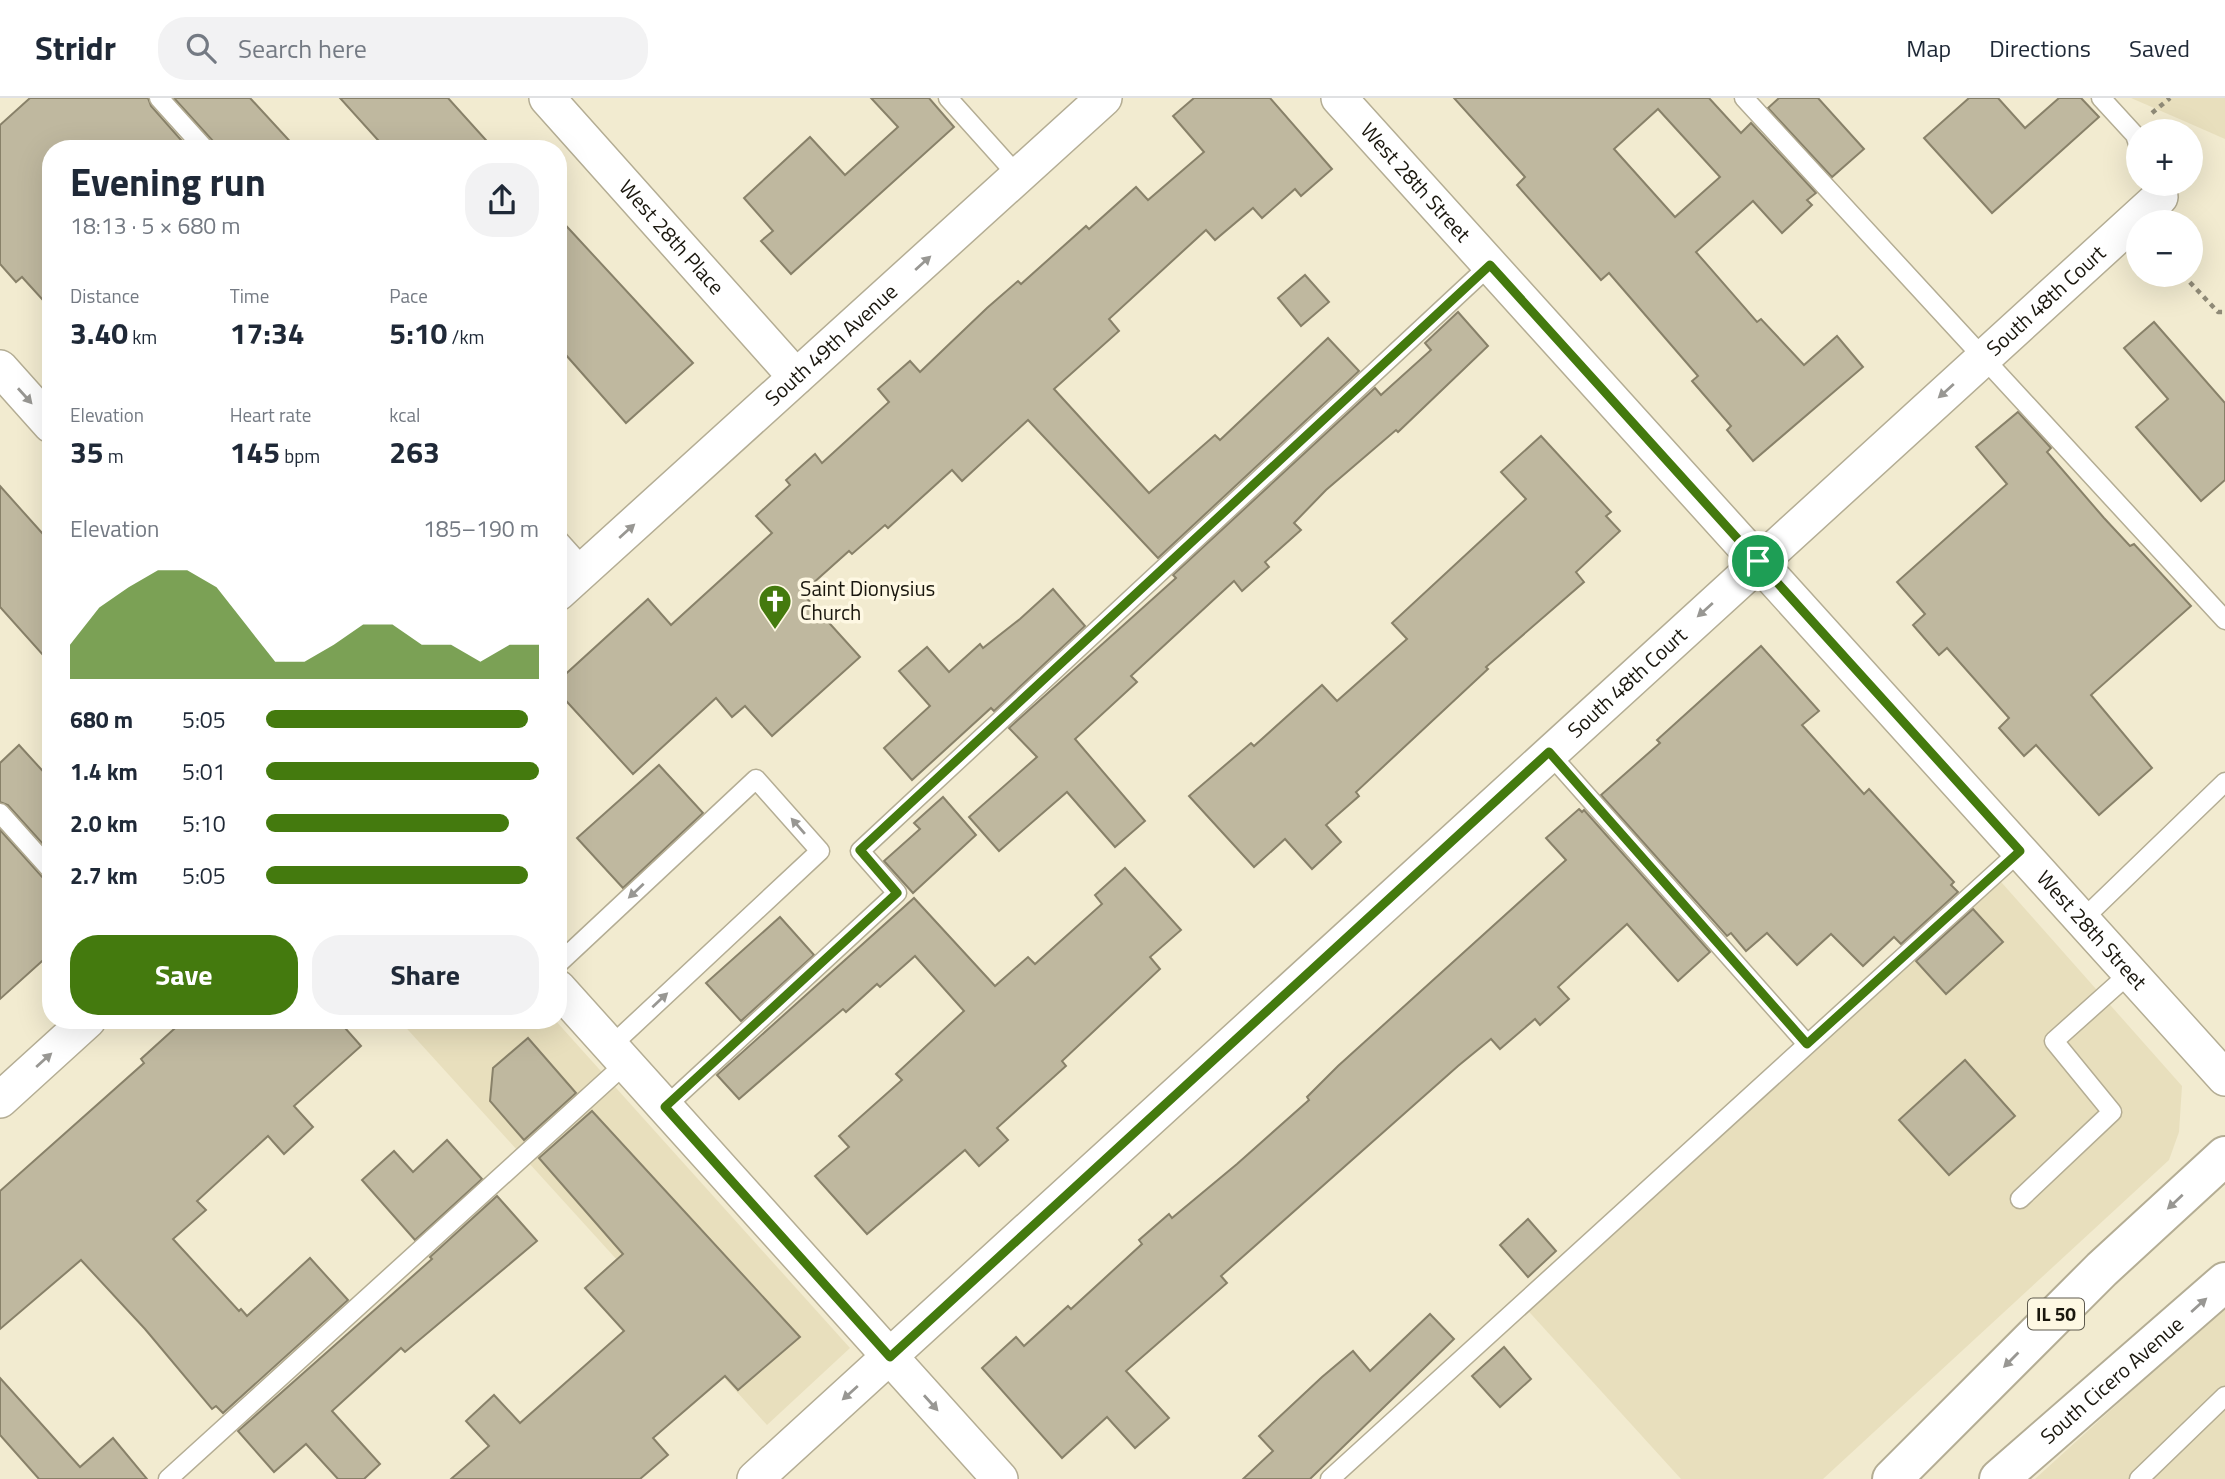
<!DOCTYPE html>
<meta charset="utf-8">
<style>
:root{--surface:#fff;--page:#f2f2f3;--text:#1f2937;--muted:#747a83;--line:#e0e1e3;--accent:#447a0e}
body{margin:0;font-family:"Titillium Web",sans-serif;background:var(--page);color:var(--text);height:100vh;display:flex;flex-direction:column;font-size:26px;white-space:nowrap}
*{box-sizing:border-box;margin:0}
p{font-size:23px;color:var(--muted)}
.icon{flex:none;width:38px;height:38px;fill:none;stroke:currentColor;stroke-width:2;stroke-linecap:round;stroke-linejoin:round}
.map{position:relative;flex:1;overflow:hidden}
.details{position:absolute;left:42px;top:42px;width:525px;height:889px;display:flex;flex-direction:column;background:var(--surface);border-radius:28px;box-shadow:0 7px 28px #0002}
.details>*{flex:none}
.buttons{position:absolute;left:2126px;top:21px;display:grid;gap:14px}
.buttons a{display:grid;place-items:center;width:77px;height:77px;border-radius:50%;background:var(--surface);box-shadow:0 7px 28px #0002;font-size:35px}
.pin{position:absolute;display:grid;place-items:center;width:60px;height:60px;color:#fff;margin:-30px;border:4px solid #fff;border-radius:50%;box-shadow:0 2px 7px #0007}
.round{display:grid;place-items:center;flex:none;width:74px;height:74px;border-radius:28px;background:var(--page)}
.summary{display:flex;align-items:center;justify-content:space-between;height:119px;padding:0 28px}
h1{font-size:38px;font-weight:700;line-height:52px}
.metrics{display:grid;grid-template-columns:repeat(3,1fr);gap:10px;height:119px;padding:7px 28px}
.metrics div{display:grid;align-content:center}
.metrics b{font-size:30px;font-weight:700}
.metrics small{font-size:19px;font-weight:400}
.metrics p{font-size:19px}
.chart{height:196px;padding:14px 28px}
.chart p{display:flex;justify-content:space-between}
.chart svg{width:100%;height:126px;margin-top:7px;fill:var(--accent);opacity:.7}
.action{display:flex;gap:14px;margin-top:auto;padding:14px 28px}
.action a{flex:1;height:80px;border-radius:28px;background:var(--accent);color:#fff;font-size:28px;font-weight:700;line-height:80px;text-align:center}
.action a+a{background:var(--page);color:var(--text)}
ul{padding:0 28px;list-style:none;font-size:23px}
li{display:grid;grid-template-columns:112px 84px 1fr;align-items:center;height:52px}
li i{height:18px;border-radius:9px;background:var(--accent)}
header{display:flex;align-items:center;gap:42px;box-sizing:border-box;height:98px;padding:0 35px;background:var(--surface);border-bottom:2px solid var(--line)}
header strong{font-size:33px}
nav{display:flex;gap:38px;margin-inline-start:auto;font-size:24px}
.search{width:490px;height:63px;background:var(--page);display:flex;align-items:center;gap:18px;box-sizing:border-box;padding:0 24px;border-radius:28px;color:var(--muted);font-size:26px}
.map>svg:first-child{display:block}
</style>
<header>
<strong>Stridr</strong>
<div class="search"><svg class="icon" aria-label="search" viewBox="0 0 24 24"><circle cx="10" cy="10" r="6"/><path d="M15 15l6 6"/></svg>Search here</div>
<nav><a>Map</a><a>Directions</a><a>Saved</a></nav>
</header>
<div class="map">
<svg width="2225" height="1381" viewBox="0 0 2225 1381">
<rect width="100%" height="100%" fill="#f2ebd0"/>
<g fill="#e8dfbd">
<polygon points="2131,0 2225,0 2225,41 2184,23"/>
<polygon points="1994,776 2182,988 2179,1034 2169,1062 1823,1381 1681,1381 1522,1206"/>
<polygon points="399,922 555,922 850,1250 767,1327"/>
<polygon points="2225,1208 2225,1381 2035,1381"/>
</g>
<g fill="#bfb89f" stroke="#888169" stroke-width="2" fill-rule="evenodd">
<polygon points="30,0 148,0 151,8 189,51 51,51 51,211 22,179 16,184 0,166 0,27"/>
<polygon points="174,0 250,0 297,51 216,51 213,43"/>
<polygon points="340,0 448,0 494,51 386,51"/>
<polygon points="871,0 929,0 954,29 791,176 761,143 773,133 744,100 810,39 845,77 898,29"/>
<polygon points="1194,0 1270,0 1332,71 1301,98 1295,91 1262,120 1253,110 1215,142 1206,132 1109,221 1119,233 1054,291 1149,395 1215,337 1220,342 1328,240 1359,273 1158,460 1028,322 962,383 952,372 888,430 885,427 852,456 849,453 802,495 860,559 772,638 745,608 732,619 716,600 633,676 558,594 558,583 648,501 671,527 772,435 756,418 790,387 786,382 815,356 822,365 889,304 878,291 910,263 920,274 987,210 1018,183 1021,186 1086,128 1089,131 1136,89 1148,102 1204,54 1173,18"/>
<path d="M1454 0H1709L1741 35 1751 25 1816 95 1807 102 1812 107 1782 135 1753 103 1696 154 1757 224 1761 221 1804 267 1837 238 1863 269 1753 363 1727 332 1731 328 1692 283 1698 278 1609 175 1601 182 1517 87 1525 79ZM1658 11 1720 79 1675 119 1614 51Z"/>
<polygon points="1779,0 1818,0 1864,51 1832,79 1768,10"/>
<polygon points="1969,0 1998,0 2025,30 2059,0 2081,0 2099,19 1992,115 1924,40"/>
<polygon points="558,119 693,265 626,325 558,248"/>
<polygon points="1305,177 1329,204 1301,228 1278,200"/>
<polygon points="1458,214 1488,248 1398,334 1396,332 1326,392 1294,425 1301,432 1265,464 1269,469 1242,493 1234,483 1131,578 1137,584 1075,641 1145,723 1115,749 1067,694 999,753 969,719 1037,659 1009,630 1176,480 1173,477 1375,290 1381,297 1431,252 1425,245"/>
<polygon points="2154,224 2225,305 2225,382 2201,403 2136,329 2168,301 2124,250"/>
<polygon points="2018,314 2051,350 2047,354 2104,420 2130,448 2134,446 2191,508 2091,597 2152,670 2099,717 2036,647 2024,658 1999,630 2009,620 1947,550 1939,557 1913,527 1925,516 1897,484 2007,386 1976,349"/>
<polygon points="1541,338 1611,414 1606,418 1620,433 1576,474 1584,484 1486,569 1488,571 1356,694 1359,698 1326,727 1341,744 1312,771 1285,741 1254,769 1189,698 1251,645 1254,648 1322,587 1337,603 1407,541 1392,525 1526,401 1501,374"/>
<polygon points="0,388 51,445 51,566 0,509"/>
<polygon points="1053,491 1085,528 994,613 991,610 912,682 884,650 930,608 899,573 927,549 949,574 980,546 983,550 1020,521"/>
<polygon points="1761,548 1819,613 1802,627 1864,696 1869,691 1954,784 1951,787 1958,794 1901,846 1894,839 1863,868 1831,836 1797,867 1767,835 1746,853 1731,835 1727,838 1601,697 1660,645 1657,642"/>
<polygon points="19,647 51,682 51,755 8,707 0,704 0,665"/>
<polygon points="659,667 703,715 623,790 577,740"/>
<polygon points="943,699 976,737 913,795 884,763 920,731 914,725"/>
<polygon points="1579,711 1582,714 1584,712 1710,854 1678,883 1627,826 1558,889 1569,901 1540,927 1535,921 1500,951 1491,941 1458,968 1221,1178 1227,1185 1126,1273 1169,1320 1135,1350 1107,1319 1062,1360 982,1270 1016,1239 1024,1248 1068,1208 1071,1211 1142,1146 1139,1142 1169,1116 1172,1120 1237,1066 1309,1002 1307,999 1338,968 1566,762 1546,740"/>
<polygon points="0,732 43,780 51,783 51,855 0,901"/>
<polygon points="1125,770 1181,832 1150,859 1160,871 1062,963 1066,968 997,1030 1008,1042 979,1068 965,1052 867,1136 815,1078 849,1049 839,1038 902,982 896,976 964,913 915,858 880,889 877,886 846,914 843,911 739,1001 717,977 914,800 995,888 1028,859 1035,866 1102,806 1095,797"/>
<polygon points="1973,811 2003,844 1946,896 1916,863"/>
<polygon points="780,819 814,857 741,923 706,885"/>
<polygon points="184,922 338,922 361,948 294,1008 313,1029 284,1056 268,1038 197,1103 206,1112 173,1141 239,1213 241,1211 247,1218 310,1160 348,1202 223,1315 216,1308 212,1311 145,1231 81,1162 0,1231 0,1093 144,965 141,961"/>
<polygon points="528,940 576,995 524,1042 490,1003 493,970"/>
<polygon points="1965,962 2015,1018 1949,1077 1899,1022"/>
<polygon points="592,1013 800,1239 738,1292 725,1278 653,1340 668,1357 640,1381 451,1381 489,1348 466,1323 494,1297 520,1325 624,1233 585,1190 623,1156 539,1060"/>
<polygon points="447,1042 482,1081 415,1142 362,1082 394,1053 413,1074"/>
<polygon points="497,1098 537,1143 405,1254 401,1250 332,1313 380,1366 364,1381 338,1381 306,1346 274,1374 238,1333 432,1161 430,1159"/>
<polygon points="1528,1121 1556,1153 1528,1179 1500,1147"/>
<polygon points="1430,1216 1454,1241 1310,1381 1243,1381 1273,1353 1259,1338 1322,1279 1353,1253 1370,1273"/>
<polygon points="1504,1249 1531,1281 1500,1309 1472,1278"/>
<polygon points="0,1280 80,1369 113,1340 147,1381 39,1381 0,1337"/>
</g>
<g fill="none" stroke-linecap="round" stroke-linejoin="round">
<defs>
<g id="lane">
<polyline points="159,0 205,51"/>
<polyline points="948,0 1018,78"/>
<polyline points="1744,0 2225,522"/>
<polyline points="2101,0 2135,37 2138,46"/>
<polyline points="558,441 585,471"/>
<polyline points="1549,655 1807,946"/>
<polyline points="0,715 51,772"/>
<polyline points="2082,822 2225,684"/>
<polyline points="558,866 756,681 820,753 611,948"/>
<polyline points="665,1009 897,795 860,753 1490,167"/>
<polyline points="2020,1101 2112,1014 2054,943 2130,875"/>
<polyline points="168,1381 625,966"/>
<polyline points="1330,1381 2020,753"/>
<polyline points="2139,1381 2225,1298"/>
</g>
<g id="street">
<path id="s1" d="M547 0 796 279"/>
<path id="s2" d="M1339 0 2225 980"/>
<polyline points="0,270 51,327"/>
<path id="s3" d="M558 495 1104 0"/>
<polyline points="558,890 1000,1381"/>
<polyline points="0,1002 88,922"/>
<path id="s4" d="M755 1381 2160 99"/>
</g>
<g id="primary">
<polyline points="1892,1381 2102,1171 2225,1058"/>
<path id="s5" d="M1999 1381 2225 1184"/>
</g>
</defs>
<use href="#lane" stroke="#b4ad94" stroke-width="21"/>
<use href="#street" stroke="#b4ad94" stroke-width="38"/>
<use href="#primary" stroke="#b4ad94" stroke-width="42"/>
<g stroke="#8f8a77" stroke-width="4.5" stroke-dasharray="5 5" stroke-linecap="butt">
<polyline points="2152,15 2170,0"/>
<polyline points="2183,177 2218,214 2225,214"/>
</g>
<use href="#lane" stroke="#fff" stroke-width="18"/>
<use href="#street" stroke="#fff" stroke-width="35"/>
<use href="#primary" stroke="#fff" stroke-width="38"/>
</g>
<defs><path id="oneway-solid" d="M-6-.8H1V-3.2L6.5 0L1 3.2V.8H-6Z" transform="scale(1.75)"/></defs>
<g fill="#989793">
<use href="#oneway-solid" transform="translate(923 165) rotate(-42)"/>
<use href="#oneway-solid" transform="translate(1946 293) rotate(138)"/>
<use href="#oneway-solid" transform="translate(25 298) rotate(48)"/>
<use href="#oneway-solid" transform="translate(627 433) rotate(-42)"/>
<use href="#oneway-solid" transform="translate(1705 512) rotate(138)"/>
<use href="#oneway-solid" transform="translate(798 728) rotate(-131)"/>
<use href="#oneway-solid" transform="translate(636 793) rotate(137)"/>
<use href="#oneway-solid" transform="translate(660 902) rotate(-43)"/>
<use href="#oneway-solid" transform="translate(44 962) rotate(-42)"/>
<use href="#oneway-solid" transform="translate(2175 1104) rotate(137)"/>
<use href="#oneway-solid" transform="translate(2199 1207) rotate(-42)"/>
<use href="#oneway-solid" transform="translate(2011 1262) rotate(135)"/>
<use href="#oneway-solid" transform="translate(850 1295) rotate(138)"/>
<use href="#oneway-solid" transform="translate(931 1305) rotate(48)"/>
</g>
<g fill="none" stroke-linecap="round" stroke-linejoin="round">
<defs>
<polygon id="route" points="1490,167 2020,753 1807,946 1549,654 890,1259 665,1009 897,795 860,752"/>
</defs>
<use href="#route" stroke="#fff" stroke-width="14"/>
<use href="#route" stroke="#447a0e" stroke-width="9"/>
</g>
<defs>
<symbol id="church-pin" viewBox="-11 -11 22 30"><path d="M0 17L-7.5 6A9.5 9.5 0 1 1 7.5 6Z" fill="#447a0e" stroke="#fef8e3"/><path d="M-1.2-6h2.4v3.5h3.3v2.4h-3.3V6h-2.4V-.1h-3.3v-2.4h3.3Z" fill="#fff"/></symbol>
</defs>
<g fill-rule="evenodd">
<use href="#church-pin" x="756" y="484" width="38" height="52"/>
</g>
<g text-anchor="middle" stroke-width="7" stroke-linejoin="round" paint-order="stroke">
<rect fill="#fef8e3" stroke="#5e5a4e" stroke-width="2" x="2028" y="1200.5" width="56" height="31" rx="5"/>
<g font-size="19" font-weight="bold" fill="#1a170e">
<text x="2056" y="1223">IL 50</text>
</g>
<g font-size="21" fill="#1a170e" stroke="#fef8e3">
<text dy="7" stroke="none"><textPath href="#s2" startOffset="114">West 28th Street</textPath></text>
<text dy="7" stroke="none"><textPath href="#s1" startOffset="187">West 28th Place</textPath></text>
<text dy="7" stroke="none"><textPath href="#s4" startOffset="1748">South 48th Court</textPath></text>
<text dy="7" stroke="none"><textPath href="#s3" startOffset="369">South 49th Avenue</textPath></text>
<text dy="7" stroke="none"><textPath href="#s4" startOffset="1181">South 48th Court</textPath></text>
<text dy="7" stroke="none"><textPath href="#s2" startOffset="1122">West 28th Street</textPath></text>
<text dy="7" stroke="none"><textPath href="#s5" startOffset="150">South Cicero Avenue</textPath></text>
</g>
<g font-size="21" fill="#1a170e" stroke="#fef8e3" text-anchor="start">
<text x="800" y="498">Saint Dionysius<tspan x="800" dy="24">Church</tspan></text>
</g>
</g>
</svg>
<div class="buttons">
<a>+</a>
<a>−</a>
</div>
<div class="pin" style="left:1758px;top:463px;background:#1e9e55"><svg class="icon" aria-label="arrive" viewBox="0 0 24 24"><path d="M6 21V4h12l-3 4 3 4H6"/></svg></div>
<section class="details">
<div class="summary"><div><h1>Evening run</h1><p>18:13 · 5 × 680 m</p></div><a class="round"><svg class="icon" aria-label="share" viewBox="0 0 24 24"><path d="M12 15V3M7 8l5-5 5 5M5 13v7h14v-7"/></svg></a></div>
<div class="metrics">
<div><p>Distance</p><b>3.40<small> km</small></b></div>
<div><p>Time</p><b>17:34</b></div>
<div><p>Pace</p><b>5:10<small> /km</small></b></div>
</div>
<div class="metrics">
<div><p>Elevation</p><b>35<small> m</small></b></div>
<div><p>Heart rate</p><b>145<small> bpm</small></b></div>
<div><p>kcal</p><b>263</b></div>
</div>
<div class="chart"><p><span>Elevation</span>185–190 m</p>
<svg viewBox="0 0 160 44" preserveAspectRatio="none"><path d="M0 44V32L10 19L20 12L30 6L40 6L50 12L60 25L70 38L80 38L90 32L100 25L110 25L120 32L130 32L140 38L150 32L160 32V44z"/></svg>
</div>
<ul>
<li><b>680 m</b>5:05<i style="width:96%"></i></li>
<li><b>1.4 km</b>5:01<i style="width:100%"></i></li>
<li><b>2.0 km</b>5:10<i style="width:89%"></i></li>
<li><b>2.7 km</b>5:05<i style="width:96%"></i></li>
</ul>
<div class="action"><a>Save</a><a>Share</a></div>
</section>
</div>
